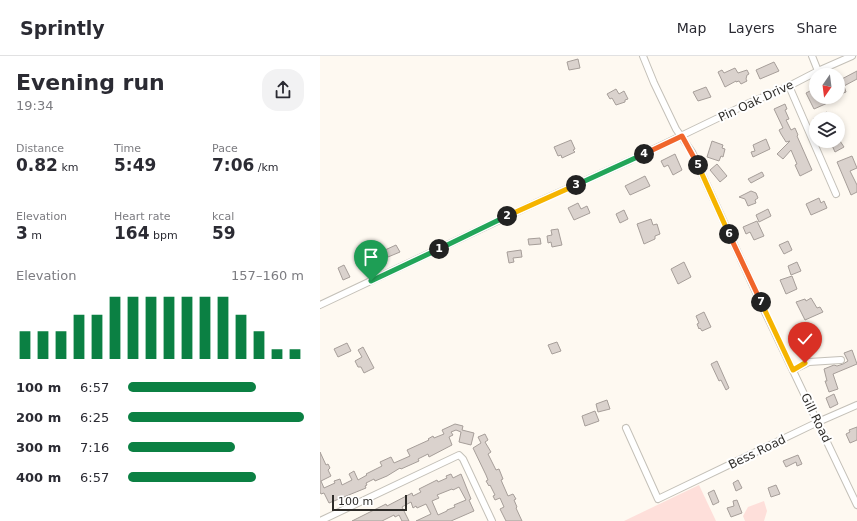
<!DOCTYPE html>
<meta charset="utf-8">
<style>
:root{--surface:#fff;--page:#f2f2f3;--text:#2b2b33;--muted:#7c7c81;--line:#e1e1e2;--accent:#0b8043}
body{margin:0;font-family:"DejaVu Sans",sans-serif;background:var(--page);color:var(--text);height:100vh;display:flex;flex-direction:column;font-size:15px;white-space:nowrap}
*{box-sizing:border-box;margin:0}
p{font-size:13px;color:var(--muted)}
.icon{flex:none;width:22px;height:22px;fill:none;stroke:currentColor;stroke-width:2;stroke-linecap:round;stroke-linejoin:round}
.map{position:relative;flex:1;overflow:hidden}
.sheet{display:flex;flex-direction:column;background:var(--surface);width:320px}
.sheet>*{flex:none}
.needle{width:26px;rotate:194deg}
.tools{position:absolute;left:489px;top:12px;display:grid;gap:8px}
.tools a{display:grid;place-items:center;width:36px;height:36px;border-radius:50%;background:var(--surface);box-shadow:0 2px 6px #0003;font-size:20px}
.scale{position:absolute;left:12px;bottom:10px;width:75px;box-sizing:border-box;padding-left:4px;border:2px solid #2e2c29;border-top:0;font-size:11px;line-height:14px;white-space:nowrap;color:#2e2c29;-webkit-text-stroke:3px #fff;paint-order:stroke}
.pin{position:absolute;display:grid;place-items:center;width:34px;height:34px;color:#fff;margin:-41px -17px;border-radius:50% 50% 50% 0;rotate:-45deg;box-shadow:0 0 4px #0007}
.pin .icon{rotate:45deg}
.km{position:absolute;width:20px;height:20px;margin:-10px;border-radius:50%;background:#222;color:#fff;font-size:11px;line-height:20px;text-align:center}
.round{display:grid;place-items:center;flex:none;width:42px;height:42px;border-radius:16px;background:var(--page)}
.head{display:flex;align-items:center;justify-content:space-between;height:68px;padding:0 16px}
h1{font-size:22px;font-weight:700;line-height:30px}
.metrics{display:grid;grid-template-columns:repeat(3,1fr);gap:6px;height:68px;padding:4px 16px}
.metrics div{display:grid;align-content:center}
.metrics b{font-size:17px;font-weight:700}
.metrics small{font-size:11px;font-weight:400}
.metrics p{font-size:11px}
.chart{height:112px;padding:8px 16px}
.chart p{display:flex;justify-content:space-between}
.chart svg{width:100%;height:72px;margin-top:4px;stroke:var(--accent);stroke-width:6}
ul{padding:0 16px;list-style:none;font-size:13px}
li{display:grid;grid-template-columns:64px 48px 1fr;align-items:center;height:30px}
li i{height:10px;border-radius:5px;background:var(--accent)}
header{display:flex;align-items:center;gap:24px;box-sizing:border-box;height:56px;padding:0 20px;background:var(--surface);border-bottom:1px solid var(--line)}
header strong{font-size:19px}
nav{display:flex;gap:22px;margin-inline-start:auto;font-size:14px}
main{display:flex;flex:1;min-height:0}
.map>svg:first-child{display:block}
</style>
<header>
<strong>Sprintly</strong>
<nav><a>Map</a><a>Layers</a><a>Share</a></nav>
</header>
<main>
<section class="sheet">
<div class="head"><div><h1>Evening run</h1><p>19:34</p></div><a class="round"><svg class="icon" aria-label="share" viewBox="0 0 24 24"><path d="M12 15V3M7 8l5-5 5 5M5 13v7h14v-7"/></svg></a></div>
<div class="metrics">
<div><p>Distance</p><b>0.82<small> km</small></b></div>
<div><p>Time</p><b>5:49</b></div>
<div><p>Pace</p><b>7:06<small> /km</small></b></div>
</div>
<div class="metrics">
<div><p>Elevation</p><b>3<small> m</small></b></div>
<div><p>Heart rate</p><b>164<small> bpm</small></b></div>
<div><p>kcal</p><b>59</b></div>
</div>
<div class="chart"><p><span>Elevation</span>157–160 m</p>
<svg viewBox="0 0 160 44" preserveAspectRatio="none"><path d="M5 44V27M15 44V27M25 44V27M35 44V17M45 44V17M55 44V6M65 44V6M75 44V6M85 44V6M95 44V6M105 44V6M115 44V6M125 44V17M135 44V27M145 44V38M155 44V38"/></svg>
</div>
<ul>
<li><b>100 m</b>6:57<i style="width:73%"></i></li>
<li><b>200 m</b>6:25<i style="width:100%"></i></li>
<li><b>300 m</b>7:16<i style="width:61%"></i></li>
<li><b>400 m</b>6:57<i style="width:73%"></i></li>
</ul>
</section>
<div class="map">
<svg width="537" height="465" viewBox="0 0 537 465">
<rect width="100%" height="100%" fill="#fef9f1"/>
<g fill="#fedfda">
<polygon points="379,429 396,465 304,465"/>
<polygon points="444,445 447,455 444,465 425,465 423,460 428,451"/>
</g>
<g fill="#dad2cd" stroke="#a69e99" fill-rule="evenodd">
<polygon points="258,3 260,12 249,14 247,6"/>
<polygon points="454,6 459,15 440,23 436,14"/>
<polygon points="415,12 418,17 427,14 429,18 427,19 426,23 427,25 421,28 419,25 416,26 416,25 405,31 398,16 402,14 404,17"/>
<polygon points="537,15 537,23 524,30 526,36 518,39 518,25"/>
<polygon points="386,31 391,41 378,45 373,36"/>
<polygon points="496,32 496,41 510,41 512,45 494,53 486,37"/>
<polygon points="296,33 299,38 304,35 308,43 305,44 305,46 296,49 292,42 290,43 287,38"/>
<polygon points="465,48 467,53 465,54 469,63 466,64 471,74 475,72 478,79 477,80 492,114 480,120 475,109 477,108 471,94 463,103 457,98 470,85 466,86 461,78 459,74 463,72 454,53"/>
<polygon points="507,56 511,63 493,63"/>
<polygon points="446,83 450,93 433,101 431,96 435,95 433,89"/>
<polygon points="251,84 255,93 253,94 255,96 242,102 241,99 238,100 234,91"/>
<polygon points="392,85 403,89 402,92 405,93 403,101 401,100 399,105 387,101"/>
<polygon points="510,85 520,85 524,91 515,96"/>
<polygon points="355,98 362,114 353,119 348,109 344,111 341,105"/>
<polygon points="532,100 537,112 530,115 537,129 537,136 531,139 517,106"/>
<polygon points="397,108 407,120 400,126 390,114"/>
<polygon points="442,116 444,120 431,127 428,123"/>
<polygon points="325,120 330,130 310,139 305,130"/>
<polygon points="431,135 436,137 438,142 435,144 436,147 428,150 425,143 419,141"/>
<polygon points="499,142 501,147 504,145 507,152 491,159 486,148"/>
<polygon points="258,147 261,153 267,150 270,157 254,164 248,152"/>
<polygon points="448,153 451,160 439,166 436,159"/>
<polygon points="304,154 308,163 300,167 296,158"/>
<polygon points="331,163 333,169 337,168 340,178 335,180 335,183 324,188 317,168"/>
<polygon points="437,165 444,180 434,184 430,176 426,178 423,171"/>
<polygon points="238,173 242,189 232,191 231,186 228,187 227,180 232,179 231,174"/>
<polygon points="220,182 221,188 209,189 208,183"/>
<polygon points="468,185 472,194 464,198 459,189"/>
<polygon points="76,189 80,196 68,201 65,194"/>
<polygon points="201,194 202,201 193,202 194,206 189,207 187,196"/>
<polygon points="364,206 371,221 358,228 351,213"/>
<polygon points="477,206 481,215 471,219 468,210"/>
<polygon points="24,209 30,221 23,224 18,212"/>
<polygon points="472,220 477,233 466,238 460,224"/>
<polygon points="491,242 497,252 500,251 503,256 485,264 476,246 485,243 486,245"/>
<polygon points="384,256 391,271 382,275 380,272 379,273 377,268 379,267 376,260"/>
<polygon points="237,286 241,295 232,298 228,289"/>
<polygon points="27,287 31,295 18,301 14,293"/>
<polygon points="43,291 54,312 44,317 41,311 38,311 35,305 42,301 38,294"/>
<polygon points="532,294 537,308 513,318 518,333 509,336 505,325 507,325 504,313 514,309 517,310 523,308 528,305 524,297"/>
<polygon points="397,305 409,332 406,334 401,324 399,325 391,308"/>
<polygon points="514,338 518,348 510,352 506,342"/>
<polygon points="287,344 290,353 278,356 276,348"/>
<polygon points="275,355 279,365 265,370 262,360"/>
<polygon points="135,368 143,370 142,374 154,377 151,389 139,386 141,376 136,374 131,376 133,379 129,381 132,389 109,401 108,398 98,403 99,405 81,413 80,412 67,420 55,425 54,423 46,427 47,429 45,430 46,432 9,447 4,437 1,438 0,436 0,396 6,409 8,408 10,412 8,414 11,420 1,425 4,432 15,427 14,425 20,423 22,429 32,424 29,418 34,415 38,424 47,419 46,418 62,410 60,406 71,401 74,407 90,400 87,394 109,384 108,383 113,380 114,382 124,378 122,374"/>
<polygon points="537,371 537,384 530,387 526,378 530,376 529,374"/>
<polygon points="165,378 168,384 165,386 171,396 168,398 176,414 179,413 183,423 181,424 188,440 193,438 196,443 194,444 197,451 196,452 202,465 186,465 180,453 184,451 180,442 175,444 173,440 175,439 170,429 169,430 166,425 168,424 166,419 153,392 161,387 158,381"/>
<polygon points="478,399 482,408 477,410 476,406 466,411 463,405"/>
<path d="M131 418 133 422 141 418 151 443 149 444 154 455 131 465H96L111 458 106 448 97 452 96 450 93 452 91 446 82 451 89 465H82L79 459 75 461 74 459 62 465H32L66 448 67 450 92 437 93 440 101 436 99 433 117 424 118 426 127 422 126 420ZM139 431 146 444 134 449 135 451 127 454V455L118 459 112 445 119 442 117 439 132 433 133 434Z"/>
<polygon points="418,424 422,432 416,435 413,427"/>
<polygon points="456,429 460,438 451,441 448,432"/>
<polygon points="394,434 399,446 393,449 388,437"/>
<polygon points="417,444 422,457 411,461 407,452 414,450 413,445"/>
</g>
<g fill="none" stroke-linecap="round" stroke-linejoin="round">
<defs>
<g id="minor">
<polyline points="323,0 334,27 356,73 372,96 444,254 537,449"/>
<polyline points="492,0 498,15"/>
<polyline points="469,30 516,138"/>
<polyline points="0,249 222,144 311,104 427,48 469,30 498,15 532,0"/>
<polyline points="473,314 489,306 521,304"/>
<polyline points="306,372 338,443 498,366 537,349"/>
<polyline points="0,465 139,399 143,403 172,465"/>
</g>
</defs>
<use href="#minor" stroke="#c4c0b8" stroke-width="8"/>
<use href="#minor" stroke="#fff" stroke-width="6"/>
</g>
<g fill="none" stroke-linecap="round" stroke-linejoin="round">
<defs>
<polyline id="split-1" points="51,225 119,193"/>
<polyline id="split-2" points="119,193 187,160"/>
<polyline id="split-3" points="187,160 256,129"/>
<polyline id="split-4" points="256,129 324,98"/>
<polyline id="split-5" points="324,98 362,80 378,109"/>
<polyline id="split-6" points="378,109 409,178"/>
<polyline id="split-7" points="409,178 441,246"/>
<polyline id="split-8" points="441,246 473,314 485,307"/>
</defs>
<use href="#split-1" stroke="#fff" stroke-width="8"/>
<use href="#split-2" stroke="#fff" stroke-width="8"/>
<use href="#split-3" stroke="#fff" stroke-width="8"/>
<use href="#split-4" stroke="#fff" stroke-width="8"/>
<use href="#split-5" stroke="#fff" stroke-width="8"/>
<use href="#split-6" stroke="#fff" stroke-width="8"/>
<use href="#split-7" stroke="#fff" stroke-width="8"/>
<use href="#split-8" stroke="#fff" stroke-width="8"/>
<use href="#split-1" stroke="#22a559" stroke-width="5"/>
<use href="#split-2" stroke="#22a559" stroke-width="5"/>
<use href="#split-3" stroke="#f5b400" stroke-width="5"/>
<use href="#split-4" stroke="#22a559" stroke-width="5"/>
<use href="#split-5" stroke="#f0652b" stroke-width="5"/>
<use href="#split-6" stroke="#f5b400" stroke-width="5"/>
<use href="#split-7" stroke="#f0652b" stroke-width="5"/>
<use href="#split-8" stroke="#f5b400" stroke-width="5"/>
</g>
<g text-anchor="middle" stroke-width="4" stroke-linejoin="round" paint-order="stroke">
<g font-size="12" fill="#2e2c29" stroke="#fff">
<text transform="translate(436 45) rotate(-25)" y="4">Pin Oak Drive</text>
<text transform="translate(496 362) rotate(64)" y="4">Gill Road</text>
<text transform="translate(437 396) rotate(-26)" y="4">Bess Road</text>
</g>
</g>
</svg>
<div class="tools">
<a><svg class="needle" viewBox="-14 -14 28 28"><path d="M0-13l5 13h-10z" fill="#e53935"/><path d="M0 13l5-13h-10z" fill="#7c7c81"/></svg></a>
<a><svg class="icon" aria-label="layers" viewBox="0 0 24 24"><path d="M12 4l9 5-9 5-9-5zM3 14l9 5 9-5"/></svg></a>
</div>
<div class="scale">100 m</div>
<div class="pin" style="left:51px;top:225px;background:#1e9e55"><svg class="icon" aria-label="arrive" viewBox="0 0 24 24"><path d="M6 21V4h12l-3 4 3 4H6"/></svg></div>
<div class="pin" style="left:485px;top:307px;background:#d93025"><svg class="icon" aria-label="check" viewBox="0 0 24 24"><path d="M5 12l5 5 9-10"/></svg></div>
<b class="km" style="left:119px;top:193px">1</b>
<b class="km" style="left:187px;top:160px">2</b>
<b class="km" style="left:256px;top:129px">3</b>
<b class="km" style="left:324px;top:98px">4</b>
<b class="km" style="left:378px;top:109px">5</b>
<b class="km" style="left:409px;top:178px">6</b>
<b class="km" style="left:441px;top:246px">7</b>
</div>
</main>
